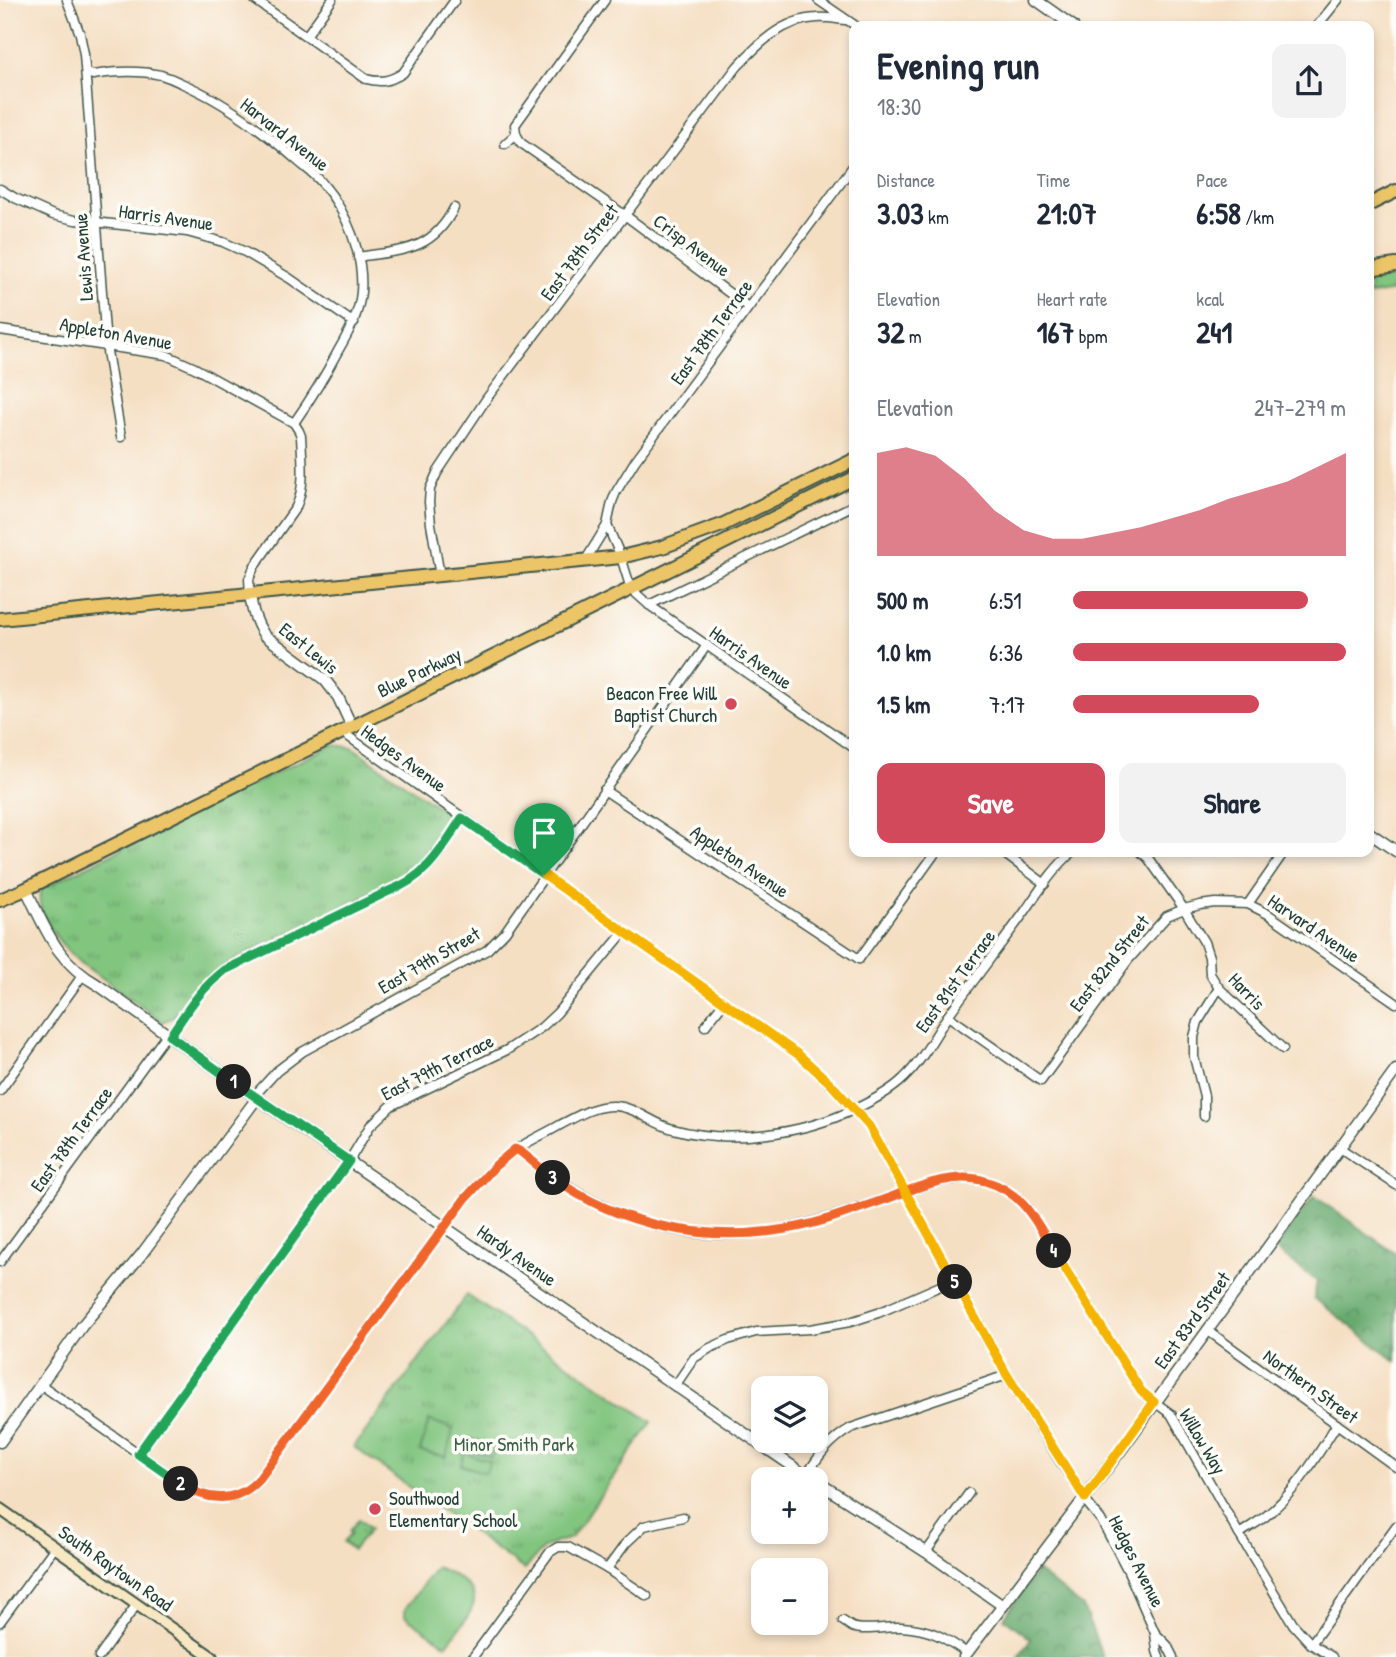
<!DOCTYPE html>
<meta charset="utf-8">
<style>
:root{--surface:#fff;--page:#f2f2f3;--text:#1f2937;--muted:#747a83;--accent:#d1495b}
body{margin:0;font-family:"Patrick Hand",sans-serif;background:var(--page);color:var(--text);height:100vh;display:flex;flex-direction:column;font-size:26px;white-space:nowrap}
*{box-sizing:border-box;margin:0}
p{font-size:23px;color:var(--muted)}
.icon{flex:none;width:38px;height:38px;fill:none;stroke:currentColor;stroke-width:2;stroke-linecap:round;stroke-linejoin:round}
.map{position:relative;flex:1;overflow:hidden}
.side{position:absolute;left:849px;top:21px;width:525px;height:836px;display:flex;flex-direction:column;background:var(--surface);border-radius:14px;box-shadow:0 4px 10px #0003}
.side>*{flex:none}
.tools{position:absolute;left:751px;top:1376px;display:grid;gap:14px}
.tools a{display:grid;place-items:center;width:77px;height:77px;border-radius:14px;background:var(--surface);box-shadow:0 4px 10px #0003;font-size:35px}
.pin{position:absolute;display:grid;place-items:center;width:60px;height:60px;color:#fff;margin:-72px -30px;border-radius:50% 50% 50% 0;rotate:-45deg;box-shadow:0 0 7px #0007}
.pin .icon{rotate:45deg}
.km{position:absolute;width:35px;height:35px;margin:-18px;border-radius:50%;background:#222;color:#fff;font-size:19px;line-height:35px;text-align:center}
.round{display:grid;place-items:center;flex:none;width:74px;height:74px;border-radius:14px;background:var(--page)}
.head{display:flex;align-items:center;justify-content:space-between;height:119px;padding:0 28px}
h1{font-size:38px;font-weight:800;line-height:52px}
.figures{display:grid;grid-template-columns:repeat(3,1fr);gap:10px;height:119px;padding:7px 28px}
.figures div{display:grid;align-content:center}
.figures b{font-size:30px;font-weight:800}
.figures small{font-size:19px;font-weight:400}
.figures p{font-size:19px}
.chart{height:196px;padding:14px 28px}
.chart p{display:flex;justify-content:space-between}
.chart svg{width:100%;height:126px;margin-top:7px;fill:var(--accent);opacity:.7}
.primary-button{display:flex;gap:14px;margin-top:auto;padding:14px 28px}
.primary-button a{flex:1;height:80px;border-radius:14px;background:var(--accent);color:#fff;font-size:28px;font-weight:800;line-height:80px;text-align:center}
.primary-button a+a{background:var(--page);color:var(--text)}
ul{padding:0 28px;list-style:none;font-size:23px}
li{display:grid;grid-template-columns:112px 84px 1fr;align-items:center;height:52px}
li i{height:18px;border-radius:9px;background:var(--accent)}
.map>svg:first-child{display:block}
</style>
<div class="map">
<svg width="1396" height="1657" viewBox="0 0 1396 1657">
<defs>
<pattern id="grass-tufts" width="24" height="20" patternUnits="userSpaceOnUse" patternTransform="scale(1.75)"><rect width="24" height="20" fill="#81c57f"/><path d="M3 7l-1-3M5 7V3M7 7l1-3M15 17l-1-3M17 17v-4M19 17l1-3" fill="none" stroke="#69a169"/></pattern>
<pattern id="forest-crowns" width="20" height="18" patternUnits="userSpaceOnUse" patternTransform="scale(1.75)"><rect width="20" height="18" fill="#68aa6e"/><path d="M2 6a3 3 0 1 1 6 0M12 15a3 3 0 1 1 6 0" fill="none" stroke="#558c5b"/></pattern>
</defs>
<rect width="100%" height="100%" fill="#fdfcf7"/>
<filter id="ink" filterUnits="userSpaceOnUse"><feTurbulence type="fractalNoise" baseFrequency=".0143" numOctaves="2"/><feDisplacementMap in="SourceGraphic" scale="14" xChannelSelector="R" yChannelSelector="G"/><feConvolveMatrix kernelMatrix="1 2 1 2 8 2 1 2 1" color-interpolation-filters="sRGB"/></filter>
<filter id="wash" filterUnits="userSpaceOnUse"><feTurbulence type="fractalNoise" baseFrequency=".00686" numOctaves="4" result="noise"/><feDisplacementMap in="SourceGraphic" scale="28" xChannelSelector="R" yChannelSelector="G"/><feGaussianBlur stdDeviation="1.57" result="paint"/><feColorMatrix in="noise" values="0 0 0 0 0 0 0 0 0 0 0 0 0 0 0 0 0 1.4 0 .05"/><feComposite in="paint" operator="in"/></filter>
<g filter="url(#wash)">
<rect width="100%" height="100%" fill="#f5dfc3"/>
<g fill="url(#grass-tufts)" stroke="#50815a" stroke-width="2">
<polygon points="1396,273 1396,291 1369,295 1369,277"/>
<path d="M332 745 352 747 452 817 453 822 432 852 417 866 382 888 240 957 206 980 172 1018 162 1022C142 1007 122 992 101 977 91 970 79 963 71 954 58 941 31 907 42 888Z"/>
<path d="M467 1295 652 1422 571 1538C544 1545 541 1549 525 1570L354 1447Z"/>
<polygon points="359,1519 370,1529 353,1550 343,1542 351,1533 349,1531"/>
</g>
<g fill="url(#forest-crowns)" stroke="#447451" stroke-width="2">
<polygon points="1314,1196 1396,1254 1396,1361 1314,1298 1317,1281 1275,1249"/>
<polygon points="1037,1571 1083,1607 1103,1657 1018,1657 1031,1639 1004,1618"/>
</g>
<g fill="#81c57f" stroke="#50815a" stroke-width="2">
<polygon points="429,1420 453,1429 446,1457 420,1451"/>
<polygon points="469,1438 494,1446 491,1457 465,1449"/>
<polygon points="464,1453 489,1461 486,1473 461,1465"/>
<path d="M436 1567C448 1572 472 1583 474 1598 476 1610 454 1635 446 1645L405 1616V1609Z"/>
</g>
</g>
<g filter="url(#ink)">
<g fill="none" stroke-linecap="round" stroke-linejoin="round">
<defs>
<g id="minor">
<polyline points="67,0 80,34 84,54 106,345 121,437"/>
<path d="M255 0 366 79C381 83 390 81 403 73L455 0"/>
<polyline points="818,0 856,26"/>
<polyline points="1317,26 1338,0"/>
<polyline points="306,36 332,0"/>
<path d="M87 73 93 75C116 71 138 70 161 75 168 77 175 80 181 83 224 101 265 132 300 163 307 169 317 176 323 184 347 212 364 255 361 292 359 314 349 332 338 351 325 376 310 400 294 423"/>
<polyline points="516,134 521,143 626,216 748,307"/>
<polyline points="516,134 515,125 605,0"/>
<polyline points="505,144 516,134"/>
<polyline points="0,189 15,198 53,215 75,220 187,232 223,242 245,252 289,278 354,323"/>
<path d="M358 257C401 250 432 252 454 208"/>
<path d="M0 330 166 355 195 368 294 423 299 431 301 436C302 460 306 485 296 507L254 567 249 579 250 594"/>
<polyline points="607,525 621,557 631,589 649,605 854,748"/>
<polyline points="585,561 607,525 612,502 616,492 635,461 854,165"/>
<path d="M440 576 431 524 429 502 430 489 437 473 487 398 737 67C758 44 783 19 817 18 826 17 836 19 845 20"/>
<polyline points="649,605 854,505"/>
<path d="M342 732 799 1055C824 1077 847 1100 869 1126L1007 1375 1063 1466 1082 1491 1088 1504 1101 1520 1128 1571 1155 1633 1157 1651 1159 1657"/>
<polyline points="604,790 859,959"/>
<polyline points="1002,852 1045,884"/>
<polyline points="1141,852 1148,858 1184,909 1204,942 1209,957 1210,974 1219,988 1283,1049"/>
<polyline points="1248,904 1284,852"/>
<polyline points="859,959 936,852"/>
<polyline points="948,1016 1041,1081 1129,959 1167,916 1184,909 1200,905 1215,903 1248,904 1268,914 1396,1003"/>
<polyline points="705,1026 724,1002"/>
<path d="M170 1036C187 1010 199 990 224 970L389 891C427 877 441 850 462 818"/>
<polyline points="0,1091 82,976"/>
<polyline points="254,1096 277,1071 302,1052 487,950 505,932 707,645"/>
<polyline points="1204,1116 1204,1096 1194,1057 1194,1037 1198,1022 1219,988"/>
<polyline points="1340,1148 1396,1185"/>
<path d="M515 1149 521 1152C584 1206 662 1240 746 1234 796 1231 843 1213 891 1197 915 1189 941 1178 968 1178 992 1179 1012 1192 1028 1209L1141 1391 1149 1398 1171 1414 1239 1534 1293 1624 1311 1644 1332 1657"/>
<polyline points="0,1262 167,1034"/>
<polyline points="1207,1330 1396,1467"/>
<path d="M40 1384 189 1489C217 1501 238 1503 260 1478L465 1199C479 1182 495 1164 514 1151 528 1141 545 1134 560 1125 578 1116 594 1105 615 1106 636 1107 653 1124 673 1129 730 1145 803 1134 855 1109 872 1101 891 1091 904 1078 922 1061 934 1037 947 1017 973 981 1000 946 1026 910 1039 891 1055 866 1073 852"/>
<polyline points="675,1386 694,1358 710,1348 728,1340 756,1332 810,1329 850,1322 878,1313 954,1280"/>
<polyline points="138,1454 349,1161 370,1126 391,1106 507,1050 542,1027 557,1013 624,932"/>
<path d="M806 1476C819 1455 830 1440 851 1428L1007 1375"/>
<path d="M1239 1534C1248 1528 1258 1522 1266 1516 1297 1491 1316 1457 1337 1424"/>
<polyline points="926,1552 969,1493"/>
<polyline points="607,1569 626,1543 644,1526 683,1517"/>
<path d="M843 1621C846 1623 849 1625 852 1627 865 1632 888 1626 902 1627 931 1629 944 1637 967 1653"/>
<polyline points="0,1622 55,1547"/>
<polyline points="1155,1633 1167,1645 1173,1657"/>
<polyline points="1311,1644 1396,1526"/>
<polyline points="99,1657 137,1604"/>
<polyline points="473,1657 550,1552 558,1547 568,1547 607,1569 647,1596"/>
</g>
<g id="tertiary">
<polyline points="1036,0 1073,26"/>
<path d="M250 594C252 610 255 621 264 635L325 680 338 697 352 727"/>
<polyline points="1368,832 1396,851"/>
<path d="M26 889C46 930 57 962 98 985L254 1096 811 1479"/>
<polyline points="0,1442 82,1326 141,1255 257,1098"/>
<polyline points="816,1481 926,1552 1003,1606"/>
<polyline points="964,1657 1124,1446 1396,1070"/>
</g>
<polyline id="secondary" points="0,1509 212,1657"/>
<g id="trunk">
<polyline points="1368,205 1396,191"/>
<polyline points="1368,269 1396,265"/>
<polyline points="0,619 621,557 662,547 722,525 854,460"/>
<polyline points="0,900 26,889 854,478"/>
</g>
</defs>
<use href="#minor" stroke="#3f5549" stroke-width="11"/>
<use href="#tertiary" stroke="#3f5549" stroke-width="13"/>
<use href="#secondary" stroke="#3f5549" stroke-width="14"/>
<use href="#trunk" stroke="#3f5549" stroke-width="16"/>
<use href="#minor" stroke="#fff" stroke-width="8"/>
<use href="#tertiary" stroke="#fff" stroke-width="10"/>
<use href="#secondary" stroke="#f7e8c3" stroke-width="10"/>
<use href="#trunk" stroke="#ecc569" stroke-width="12"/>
</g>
</g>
<g fill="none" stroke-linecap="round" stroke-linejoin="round" filter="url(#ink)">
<defs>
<path id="split-1" d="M234 1082 170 1036C188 1010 199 990 225 970L389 891C427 877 441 850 462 818L544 875"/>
<polyline id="split-2" points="181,1484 138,1454 349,1161 234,1082"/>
<path id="split-3" d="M181 1484C208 1502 237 1504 260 1478L465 1199 495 1166 515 1149 521 1152 553 1178"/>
<path id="split-4" d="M553 1178C620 1226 705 1243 786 1229 819 1224 851 1211 883 1200 914 1189 951 1171 985 1181 1023 1192 1035 1220 1054 1251"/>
<polyline id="split-5" points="955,1282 1007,1375 1085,1498 1154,1402 1141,1391 1054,1251"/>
<polyline id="split-6" points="544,875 799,1055 830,1083 869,1126 955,1282"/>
</defs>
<use href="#split-1" stroke="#fff" stroke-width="14"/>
<use href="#split-2" stroke="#fff" stroke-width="14"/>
<use href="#split-3" stroke="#fff" stroke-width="14"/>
<use href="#split-4" stroke="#fff" stroke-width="14"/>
<use href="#split-5" stroke="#fff" stroke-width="14"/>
<use href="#split-6" stroke="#fff" stroke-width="14"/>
<use href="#split-1" stroke="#22a559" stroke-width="9"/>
<use href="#split-2" stroke="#22a559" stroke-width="9"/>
<use href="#split-3" stroke="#f0652b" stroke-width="9"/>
<use href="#split-4" stroke="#f0652b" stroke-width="9"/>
<use href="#split-5" stroke="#f5b400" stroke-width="9"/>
<use href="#split-6" stroke="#f5b400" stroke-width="9"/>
</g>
<g fill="#d1495b" stroke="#fdfcf7" stroke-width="2.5">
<circle cx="731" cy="704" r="7"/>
<circle cx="375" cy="1509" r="7"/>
</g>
<g text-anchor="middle" stroke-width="7" stroke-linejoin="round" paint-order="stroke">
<g font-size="19" fill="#1f3d34" stroke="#fdfcf7">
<text transform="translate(285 134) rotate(38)" y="7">Harvard Avenue</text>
<text transform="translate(166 217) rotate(8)" y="7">Harris Avenue</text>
<text transform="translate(692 245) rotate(37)" y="7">Crisp Avenue</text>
<text transform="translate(579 252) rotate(-53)" y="7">East 78th Street</text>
<text transform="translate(83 257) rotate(-94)" y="7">Lewis Avenue</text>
<text transform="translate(711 332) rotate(-54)" y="7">East 78th Terrace</text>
<text transform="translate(116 333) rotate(10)" y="7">Appleton Avenue</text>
<text transform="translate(309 648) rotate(39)" y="7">East Lewis</text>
<text transform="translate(751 657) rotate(35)" y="7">Harris Avenue</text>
<text transform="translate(419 672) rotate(-26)" y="7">Blue Parkway</text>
<text transform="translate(404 758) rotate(36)" y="7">Hedges Avenue</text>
<text transform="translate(740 861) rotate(34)" y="7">Appleton Avenue</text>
<text transform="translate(1314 928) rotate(34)" y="7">Harvard Avenue</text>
<text transform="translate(429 960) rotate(-30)" y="7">East 79th Street</text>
<text transform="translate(1109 963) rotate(-52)" y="7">East 82nd Street</text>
<text transform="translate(955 981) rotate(-54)" y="7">East 81st Terrace</text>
<text transform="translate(1247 991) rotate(46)" y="7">Harris</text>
<text transform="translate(437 1067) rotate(-27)" y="7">East 79th Terrace</text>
<text transform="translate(71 1139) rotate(-54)" y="7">East 78th Terrace</text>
<text transform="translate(517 1255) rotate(35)" y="7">Hardy Avenue</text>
<text transform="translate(1192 1320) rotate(-54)" y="7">East 83rd Street</text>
<text transform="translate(1311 1386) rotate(36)" y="7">Northern Street</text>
<text transform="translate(1203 1441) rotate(59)" y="7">Willow Way</text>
<text transform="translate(1137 1561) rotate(63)" y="7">Hedges Avenue</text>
<text transform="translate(116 1568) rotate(35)" y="7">South Raytown Road</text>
</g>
<g font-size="19" fill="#1f3d34" stroke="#fdfcf7" text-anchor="end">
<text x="717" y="700">Beacon Free Will<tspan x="717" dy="22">Baptist Church</tspan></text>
<text x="389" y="1505" text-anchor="start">Southwood<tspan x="389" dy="22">Elementary School</tspan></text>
</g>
<g font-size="19" fill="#385f47" stroke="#fdfcf7">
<text x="514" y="1451">Minor Smith Park</text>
</g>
</g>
</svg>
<div class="tools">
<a><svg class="icon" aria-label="layers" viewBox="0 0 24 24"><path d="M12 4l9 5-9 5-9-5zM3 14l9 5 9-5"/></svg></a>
<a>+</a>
<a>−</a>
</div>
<div class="pin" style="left:544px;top:875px;background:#1e9e55"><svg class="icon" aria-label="arrive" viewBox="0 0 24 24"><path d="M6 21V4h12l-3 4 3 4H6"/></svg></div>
<b class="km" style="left:234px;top:1082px">1</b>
<b class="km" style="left:181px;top:1484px">2</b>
<b class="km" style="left:553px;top:1178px">3</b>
<b class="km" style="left:1054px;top:1251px">4</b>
<b class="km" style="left:955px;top:1282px">5</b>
<section class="side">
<div class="head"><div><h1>Evening run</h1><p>18:30</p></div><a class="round"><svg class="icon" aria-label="share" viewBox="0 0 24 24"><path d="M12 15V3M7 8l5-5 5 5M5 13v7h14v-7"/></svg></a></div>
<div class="figures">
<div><p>Distance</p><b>3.03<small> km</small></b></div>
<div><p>Time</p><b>21:07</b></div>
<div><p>Pace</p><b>6:58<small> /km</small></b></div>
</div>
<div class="figures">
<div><p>Elevation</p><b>32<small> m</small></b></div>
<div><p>Heart rate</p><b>167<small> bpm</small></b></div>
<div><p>kcal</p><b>241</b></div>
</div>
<div class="chart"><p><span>Elevation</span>247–279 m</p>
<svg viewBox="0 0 160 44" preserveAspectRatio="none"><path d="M0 44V8L10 6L20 9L30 17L40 28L50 35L60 38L70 38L80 36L90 34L100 31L110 28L120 24L130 21L140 18L150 13L160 8V44z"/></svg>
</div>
<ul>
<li><b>500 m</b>6:51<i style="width:86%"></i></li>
<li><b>1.0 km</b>6:36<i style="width:100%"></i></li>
<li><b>1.5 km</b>7:17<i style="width:68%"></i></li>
</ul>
<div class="primary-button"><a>Save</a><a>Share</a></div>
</section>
</div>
